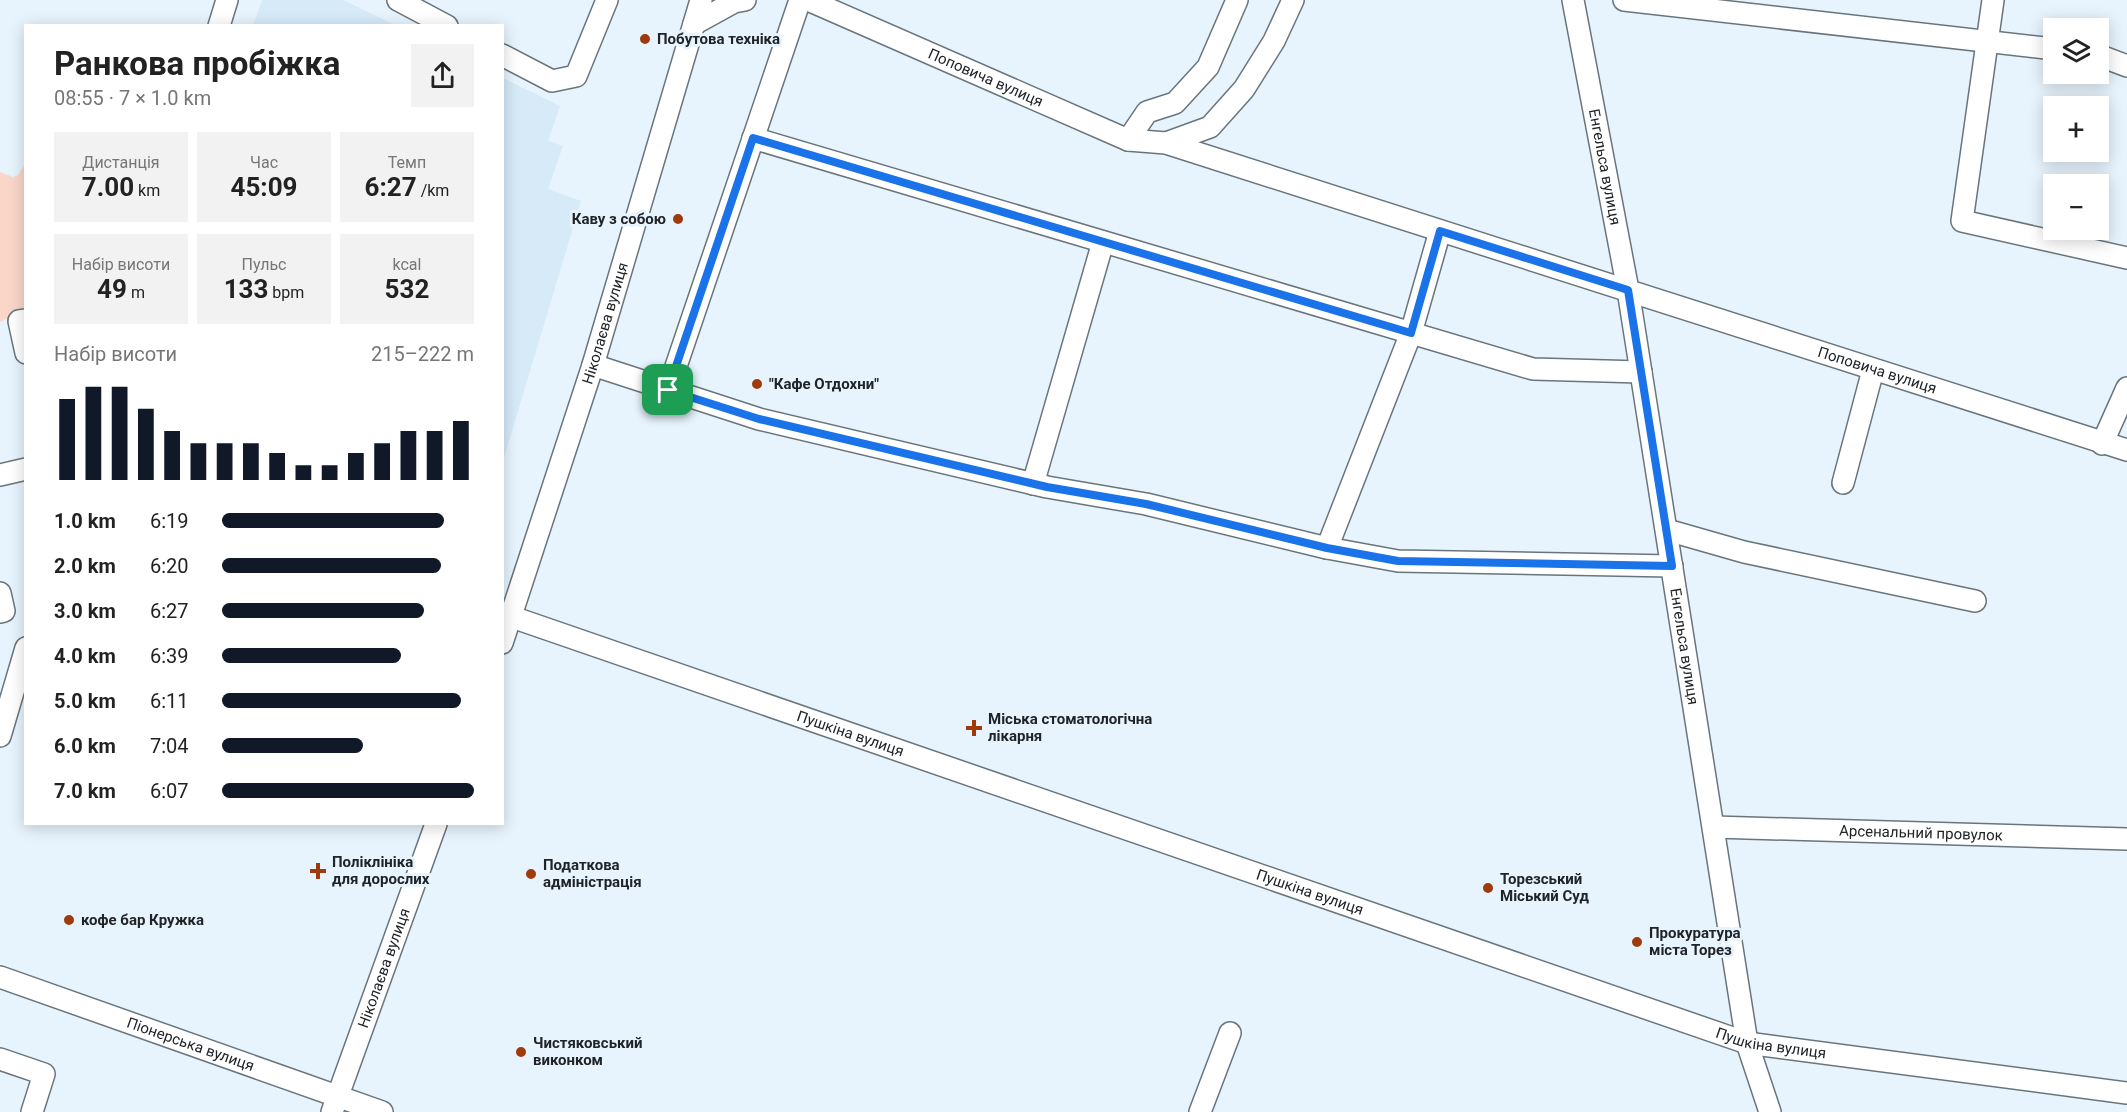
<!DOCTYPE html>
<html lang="uk">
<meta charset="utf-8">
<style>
:root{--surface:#fff;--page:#f2f2f2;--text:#222;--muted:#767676;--accent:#111827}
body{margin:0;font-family:Roboto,sans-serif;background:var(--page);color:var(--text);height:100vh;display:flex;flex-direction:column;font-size:22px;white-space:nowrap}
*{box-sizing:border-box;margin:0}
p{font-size:20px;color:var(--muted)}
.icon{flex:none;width:33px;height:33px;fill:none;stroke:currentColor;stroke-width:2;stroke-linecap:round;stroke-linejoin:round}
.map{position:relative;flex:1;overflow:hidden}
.drawer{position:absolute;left:24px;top:24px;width:480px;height:801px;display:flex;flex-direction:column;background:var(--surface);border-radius:0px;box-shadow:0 3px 15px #0003}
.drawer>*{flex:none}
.controls{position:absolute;left:2043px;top:18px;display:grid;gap:12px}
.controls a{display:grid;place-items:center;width:66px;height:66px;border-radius:0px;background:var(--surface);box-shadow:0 3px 15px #0003;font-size:30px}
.pin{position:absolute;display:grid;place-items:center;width:51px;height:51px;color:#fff;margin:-26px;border-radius:12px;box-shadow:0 3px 9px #0006}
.round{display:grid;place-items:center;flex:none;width:63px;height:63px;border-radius:0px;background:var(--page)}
.headline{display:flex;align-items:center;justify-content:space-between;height:102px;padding:0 30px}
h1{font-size:33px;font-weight:700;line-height:45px}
.metrics{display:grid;grid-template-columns:repeat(3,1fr);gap:9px;height:102px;padding:6px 30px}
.metrics div{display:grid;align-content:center;border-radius:0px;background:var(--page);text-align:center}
.metrics b{font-size:26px;font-weight:700}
.metrics small{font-size:16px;font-weight:400}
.metrics p{font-size:16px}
.chart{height:168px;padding:12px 30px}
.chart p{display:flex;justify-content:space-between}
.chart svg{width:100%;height:108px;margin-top:6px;stroke:var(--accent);stroke-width:6}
ul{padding:0 30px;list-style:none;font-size:20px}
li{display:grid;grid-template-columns:96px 72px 1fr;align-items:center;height:45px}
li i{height:15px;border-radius:8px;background:var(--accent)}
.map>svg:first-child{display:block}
</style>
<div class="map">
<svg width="2127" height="1112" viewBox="0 0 2127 1112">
<rect width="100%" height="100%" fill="#e7f4fd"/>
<g fill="#d6eaf8">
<polygon points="262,0 343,0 395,25 253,25"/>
<polygon points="503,78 560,106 548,141 563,146 548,189 581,201 503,461"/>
</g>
<polygon fill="#fad6c9" points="25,164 24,310 0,322 0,172 13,177 18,175"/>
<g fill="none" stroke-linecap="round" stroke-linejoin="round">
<defs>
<g id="minor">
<polyline points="398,0 447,26"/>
<path id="s1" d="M808 0 1128 140 1166 143 2127 450"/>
<path id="s2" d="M1573 0 1628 290 1747 1043 1770 1112"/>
<polyline points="1624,0 2054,49"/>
<polyline points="1993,0 1962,221 2127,258"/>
<polyline points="694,24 734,2 745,0"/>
<polyline points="219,26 227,0"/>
<polyline points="502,55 552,81 576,76 607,0"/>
<polyline points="2098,55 2127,66"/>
<polyline points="753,138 1533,369 1641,372"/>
<polyline points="1128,140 1147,112 1175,103 1208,67 1237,0"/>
<polyline points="1166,143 1210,127 1244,89 1274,41 1293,0"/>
<polyline points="26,320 19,321 26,353"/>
<polyline points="593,365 759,419 1047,487 1146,504 1327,548 1398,561 1672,566"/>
<polyline points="668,390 800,0"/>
<polyline points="2102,444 2127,388"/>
<polyline points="0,475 26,469"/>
<polyline points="1843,483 1873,370"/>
<polyline points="1033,484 1103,242"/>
<polyline points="1667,530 1744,552 1975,601"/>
<polyline points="1327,548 1411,333 1440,231"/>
<polyline points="0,593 4,611 0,612"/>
<path id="s3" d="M512 617 1747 1043 2127 1093"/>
<path id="s4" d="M502 643 593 365 701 0"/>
<polyline points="0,736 26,648"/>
<path id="s5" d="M1714 827 2127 839"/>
<path id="s6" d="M0 977 382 1112"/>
<polyline points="0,1059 44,1074 32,1112"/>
<path id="s7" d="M332 1112 436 824"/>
<polyline points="1200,1112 1230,1033"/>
</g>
</defs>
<use href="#minor" stroke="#69757c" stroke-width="24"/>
<use href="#minor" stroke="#fff" stroke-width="21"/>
</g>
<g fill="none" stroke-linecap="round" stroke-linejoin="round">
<defs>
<polygon id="route" points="753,138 1411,333 1440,231 1628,290 1672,566 1398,561 1327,548 1146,504 1047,487 759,419 668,390"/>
</defs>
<use href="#route" stroke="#fff" stroke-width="12"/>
<use href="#route" stroke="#1a73e8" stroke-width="8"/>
</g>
<g fill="#9f3a0d" stroke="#e7f4fd" stroke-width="2">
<circle cx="645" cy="39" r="6"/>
<circle cx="678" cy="219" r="6"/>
<circle cx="757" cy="384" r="6"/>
<path d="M971 719h6v6h6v6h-6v6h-6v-6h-6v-6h6z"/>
<path d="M315 862h6v6h6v6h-6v6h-6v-6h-6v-6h6z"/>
<circle cx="531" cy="874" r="6"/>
<circle cx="1488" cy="888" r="6"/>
<circle cx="69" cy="920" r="6"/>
<circle cx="1637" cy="942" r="6"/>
<circle cx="521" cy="1052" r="6"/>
</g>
<g text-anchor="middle" stroke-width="6" stroke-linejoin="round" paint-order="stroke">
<g font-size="15" font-weight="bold" fill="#202428" stroke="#e7f4fd" text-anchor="start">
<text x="657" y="44">Побутова техніка</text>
<text x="666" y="224" text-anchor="end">Каву з собою</text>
<text x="769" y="389">"Кафе Отдохни"</text>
<text x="988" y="724">Міська стоматологічна<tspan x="988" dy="17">лікарня</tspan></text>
<text x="332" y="867">Поліклініка<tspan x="332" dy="17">для дорослих</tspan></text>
<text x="543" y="870">Податкова<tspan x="543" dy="17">адміністрація</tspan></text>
<text x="1500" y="884">Торезський<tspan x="1500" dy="17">Міський Суд</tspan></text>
<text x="81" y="925">кофе бар Кружка</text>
<text x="1649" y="938">Прокуратура<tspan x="1649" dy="17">міста Торез</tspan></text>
<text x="533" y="1048">Чистяковський<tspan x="533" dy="17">виконком</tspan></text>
</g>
<g font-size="15" fill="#202428" stroke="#e7f4fd">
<text dy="5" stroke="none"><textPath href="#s1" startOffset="194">Поповича вулиця</textPath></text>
<text dy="5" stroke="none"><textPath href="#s2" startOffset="170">Енгельса вулиця</textPath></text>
<text dy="5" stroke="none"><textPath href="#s4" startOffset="336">Ніколаєва вулиця</textPath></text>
<text dy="5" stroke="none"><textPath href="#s1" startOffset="1134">Поповича вулиця</textPath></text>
<text dy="5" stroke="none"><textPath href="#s2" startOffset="656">Енгельса вулиця</textPath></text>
<text dy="5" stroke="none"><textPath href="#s3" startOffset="358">Пушкіна вулиця</textPath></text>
<text dy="5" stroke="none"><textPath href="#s5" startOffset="207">Арсенальний провулок</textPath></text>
<text dy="5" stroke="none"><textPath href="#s3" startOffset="844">Пушкіна вулиця</textPath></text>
<text dy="5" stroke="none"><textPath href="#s7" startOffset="153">Ніколаєва вулиця</textPath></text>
<text dy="5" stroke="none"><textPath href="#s3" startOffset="1330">Пушкіна вулиця</textPath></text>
<text dy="5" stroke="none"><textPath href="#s6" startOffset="202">Піонерська вулиця</textPath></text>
</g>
</g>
</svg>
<div class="controls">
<a><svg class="icon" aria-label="layers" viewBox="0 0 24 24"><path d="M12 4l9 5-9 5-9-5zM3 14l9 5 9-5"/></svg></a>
<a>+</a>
<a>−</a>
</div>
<div class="pin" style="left:668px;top:390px;background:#1e9e55"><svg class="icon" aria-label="arrive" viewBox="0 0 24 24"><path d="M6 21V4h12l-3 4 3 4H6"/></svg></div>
<section class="drawer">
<div class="headline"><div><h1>Ранкова пробіжка</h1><p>08:55 · 7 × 1.0 km</p></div><a class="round"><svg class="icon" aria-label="share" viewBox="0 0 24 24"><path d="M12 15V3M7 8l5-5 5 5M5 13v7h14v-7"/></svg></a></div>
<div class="metrics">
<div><p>Дистанція</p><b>7.00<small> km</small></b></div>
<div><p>Час</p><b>45:09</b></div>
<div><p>Темп</p><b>6:27<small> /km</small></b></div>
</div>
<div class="metrics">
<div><p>Набір висоти</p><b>49<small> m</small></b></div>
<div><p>Пульс</p><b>133<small> bpm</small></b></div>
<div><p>kcal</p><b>532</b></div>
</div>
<div class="chart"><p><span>Набір висоти</span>215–222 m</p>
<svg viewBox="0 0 160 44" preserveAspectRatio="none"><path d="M5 44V11M15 44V6M25 44V6M35 44V15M45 44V24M55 44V29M65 44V29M75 44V29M85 44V33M95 44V38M105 44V38M115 44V33M125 44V29M135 44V24M145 44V24M155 44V20"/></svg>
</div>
<ul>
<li><b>1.0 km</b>6:19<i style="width:88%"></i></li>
<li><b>2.0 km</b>6:20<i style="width:87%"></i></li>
<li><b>3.0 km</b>6:27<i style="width:80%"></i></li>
<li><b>4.0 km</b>6:39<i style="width:71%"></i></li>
<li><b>5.0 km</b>6:11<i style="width:95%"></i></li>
<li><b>6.0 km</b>7:04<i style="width:56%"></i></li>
<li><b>7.0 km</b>6:07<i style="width:100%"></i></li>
</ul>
</section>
</div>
